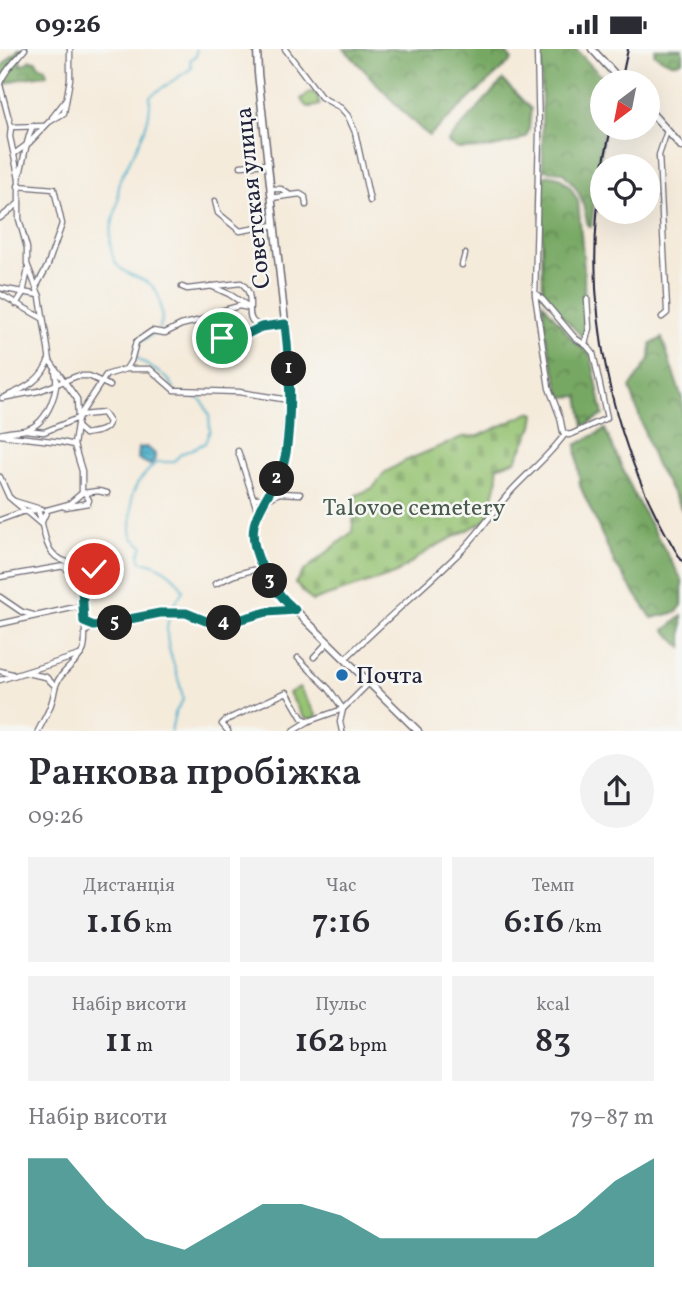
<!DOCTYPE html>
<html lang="uk">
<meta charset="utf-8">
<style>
:root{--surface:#fff;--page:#f2f2f3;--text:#2b2b33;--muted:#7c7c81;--accent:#0f766e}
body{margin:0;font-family:Vollkorn,serif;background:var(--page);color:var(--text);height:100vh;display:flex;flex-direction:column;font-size:26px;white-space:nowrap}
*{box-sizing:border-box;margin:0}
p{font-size:23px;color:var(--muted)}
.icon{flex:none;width:38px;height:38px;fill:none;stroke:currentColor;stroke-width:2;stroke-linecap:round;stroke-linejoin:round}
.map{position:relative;height:682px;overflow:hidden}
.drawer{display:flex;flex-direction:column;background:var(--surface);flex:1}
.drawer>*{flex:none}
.needle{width:46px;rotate:212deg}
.buttons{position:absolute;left:590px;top:21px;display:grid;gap:14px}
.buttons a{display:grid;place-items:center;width:70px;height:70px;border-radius:50%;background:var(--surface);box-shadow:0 7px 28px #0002;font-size:35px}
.pin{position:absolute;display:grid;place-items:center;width:60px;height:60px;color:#fff;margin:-30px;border:4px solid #fff;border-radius:50%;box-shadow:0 2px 7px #0007}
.km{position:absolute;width:35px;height:35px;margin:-18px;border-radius:50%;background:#222;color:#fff;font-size:19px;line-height:35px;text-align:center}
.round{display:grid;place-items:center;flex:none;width:74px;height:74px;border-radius:37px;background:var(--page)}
.overview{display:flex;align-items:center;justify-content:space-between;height:119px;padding:0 28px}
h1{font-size:38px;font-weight:600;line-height:52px}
.metrics{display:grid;grid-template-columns:repeat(3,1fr);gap:10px;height:119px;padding:7px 28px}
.metrics div{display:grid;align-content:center;border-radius:0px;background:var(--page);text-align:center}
.metrics b{font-size:35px;font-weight:600}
.metrics small{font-size:19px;font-weight:400}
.metrics p{font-size:19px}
.chart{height:196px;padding:14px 28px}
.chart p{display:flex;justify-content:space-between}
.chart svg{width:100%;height:126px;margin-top:7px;fill:var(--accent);opacity:.7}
.status{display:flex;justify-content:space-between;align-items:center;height:49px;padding:0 35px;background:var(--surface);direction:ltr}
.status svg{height:19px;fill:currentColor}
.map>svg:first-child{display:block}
</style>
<div class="status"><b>09:26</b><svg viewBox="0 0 49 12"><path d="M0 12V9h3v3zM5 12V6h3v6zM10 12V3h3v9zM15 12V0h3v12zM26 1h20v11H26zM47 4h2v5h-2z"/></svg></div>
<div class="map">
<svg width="682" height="682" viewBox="0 0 682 682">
<defs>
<pattern id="forest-crowns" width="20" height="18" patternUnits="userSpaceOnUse" patternTransform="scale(1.75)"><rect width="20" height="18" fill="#77a863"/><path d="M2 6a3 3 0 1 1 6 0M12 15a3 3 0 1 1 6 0" fill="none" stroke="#618853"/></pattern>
<pattern id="cemetery-stones" width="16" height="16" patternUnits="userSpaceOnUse" patternTransform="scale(1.75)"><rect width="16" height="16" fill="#94c271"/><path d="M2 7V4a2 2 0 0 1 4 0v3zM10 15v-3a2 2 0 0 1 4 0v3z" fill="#7fa663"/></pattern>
<pattern id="park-tufts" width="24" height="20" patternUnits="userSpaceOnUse" patternTransform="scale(1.75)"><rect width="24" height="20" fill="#94c271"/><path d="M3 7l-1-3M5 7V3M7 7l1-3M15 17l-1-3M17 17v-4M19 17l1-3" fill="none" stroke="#7fa663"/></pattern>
<pattern id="water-rules" width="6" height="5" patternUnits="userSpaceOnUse" patternTransform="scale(1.75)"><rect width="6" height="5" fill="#4cb0cb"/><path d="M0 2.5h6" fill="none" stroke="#3f8fa6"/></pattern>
</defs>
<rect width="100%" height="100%" fill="#f6f6f2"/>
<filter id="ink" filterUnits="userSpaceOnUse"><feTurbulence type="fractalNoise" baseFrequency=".0143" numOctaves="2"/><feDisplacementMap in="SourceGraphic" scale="14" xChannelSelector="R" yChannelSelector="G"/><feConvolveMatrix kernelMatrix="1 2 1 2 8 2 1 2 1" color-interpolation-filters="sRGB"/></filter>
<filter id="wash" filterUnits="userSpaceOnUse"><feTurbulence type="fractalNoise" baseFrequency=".00686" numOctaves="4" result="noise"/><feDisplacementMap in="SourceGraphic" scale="28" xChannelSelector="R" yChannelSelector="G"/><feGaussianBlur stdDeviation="1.57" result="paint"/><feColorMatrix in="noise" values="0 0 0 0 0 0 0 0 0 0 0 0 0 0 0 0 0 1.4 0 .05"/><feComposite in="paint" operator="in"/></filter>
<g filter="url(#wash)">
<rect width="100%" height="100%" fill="#f5ebdb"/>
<polygon fill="#94c271" stroke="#5b7256" stroke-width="2" points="299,638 317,667 309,671 303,668 289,644"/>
<g fill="url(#forest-crowns)" stroke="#4c654f" stroke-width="2">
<path d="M19 0H23L18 7 22 17 30 11 36 12 39 17 46 19 47 26C32 28 15 29 2 37L0 19Z"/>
<path d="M344 0H503L512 11 429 87C398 61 373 29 344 0Z"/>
<path d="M541 0H575C587 10 594 24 608 31V33H602L604 79 591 178 588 177C583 152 581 141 562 123L543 121Z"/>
<path d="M655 0H682V12C672 18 663 10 654 5Z"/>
<polygon points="503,31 531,60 529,80 526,88 515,93 489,99 458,100 447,93"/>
<polygon points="551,126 559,128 570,138 578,152 584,218 585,291 543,246 541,141 543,128"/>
<polygon points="543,254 574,292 591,306 603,366 584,377 579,347 561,348 545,283"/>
<polygon points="662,289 682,350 682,461 654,412 630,339 650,309 651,295"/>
<polygon points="605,380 636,450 682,531 682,556 677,563 652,569 615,515 580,437 576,396"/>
<polygon points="682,567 682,599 665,581"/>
</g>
<polygon fill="url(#cemetery-stones)" stroke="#5b7256" stroke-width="2" points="531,363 535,365 533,377 516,411 497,418 498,429 487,471 432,499 395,525 312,552 295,534 304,522 352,483 356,446 373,439 384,424 405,412 462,388 479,387"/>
<path fill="url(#park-tufts)" stroke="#5b7256" stroke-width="2" d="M310 43 317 45 320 56C310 59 306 60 301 50Z"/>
<polygon fill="url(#water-rules)" stroke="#376983" stroke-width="2" points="147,398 155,405 155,410 150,416 138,410 139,399"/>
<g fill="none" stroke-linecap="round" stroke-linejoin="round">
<g stroke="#4cb0cb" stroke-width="2">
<path d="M159 280C164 271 161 264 160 254 156 219 115 237 111 199 108 182 115 168 118 152 119 145 117 137 120 131 133 103 152 78 150 47L192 19 190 11 196 7V0"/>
<path d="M153 285 139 294 136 308C148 320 167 323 174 339"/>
<path d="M171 682 175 664 183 651C177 607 150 586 183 542 178 528 156 512 141 513L139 506 143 497 133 489 131 482 132 446 138 433 156 413H173L181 405 205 394 210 381 209 366 203 353 198 349 177 344"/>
</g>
</g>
</g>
<g filter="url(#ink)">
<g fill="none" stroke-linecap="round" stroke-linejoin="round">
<defs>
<g id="minor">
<polyline points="285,0 321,48 341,59 348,67 355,83 370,152"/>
<path d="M0 34C6 19 16 12 25 0"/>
<polyline points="0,36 11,78 10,88 19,130 19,170 27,199 27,215 40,248 50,312 77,350 78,369 74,396 82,422 82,444 69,455 47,461"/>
<polyline points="52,69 66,51"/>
<polyline points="11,78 44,77"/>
<polyline points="14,105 29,94 49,73 64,64 70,30 70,0"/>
<polyline points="241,117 268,115"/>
<path d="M19 129C23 116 27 86 33 77"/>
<polyline points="18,137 54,140 62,175 47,218 37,236"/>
<polyline points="270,140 281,140 290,146"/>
<polyline points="271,149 300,145 305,148 306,156"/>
<polyline points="215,152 218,164 240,182 274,176"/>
<polyline points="0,169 18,155"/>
<polyline points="462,216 465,205"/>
<polyline points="211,237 229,245 246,256"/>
<path d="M182 238 187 240 241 234C265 251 226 284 285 275"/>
<polyline points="0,239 39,246"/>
<polyline points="535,244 543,251 575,289 587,297 593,304 607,369 572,385 568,386 563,383 560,368 549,339 535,246 539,85 537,0"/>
<polyline points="0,245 42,269"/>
<polyline points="16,255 23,244 28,220"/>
<polyline points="662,268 667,264 667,260 659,106 667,82"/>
<polyline points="208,293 212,290 241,288 261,278"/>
<polyline points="585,295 589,279 587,250"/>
<polyline points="126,320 150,320 174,341 239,343 289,351"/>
<path d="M7 347C26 339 43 330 49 310"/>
<polyline points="2,349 39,342 77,327 89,327 110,337"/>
<path d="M77 378 85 385C93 383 108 383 109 373L103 364 82 366"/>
<polyline points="26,381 44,383 78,369 106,326 126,320 131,312 136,293 152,282 165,284 181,276 201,271 217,263 239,257 249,259"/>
<path d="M0 385C9 382 19 383 28 380 48 373 60 340 55 322"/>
<polyline points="0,386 61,393 74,396"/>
<polyline points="238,402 258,464"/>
<polyline points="0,428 9,448 41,475 47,461"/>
<polyline points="274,437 279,444 300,445"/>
<polyline points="83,444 98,442 107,444"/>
<polyline points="257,449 267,451 279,444"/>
<path d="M14 452 37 459C48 485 40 510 76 515 82 524 88 593 83 602 76 615 60 623 56 636 54 641 54 647 52 652 49 663 43 672 38 682"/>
<polyline points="65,458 88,454 89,451 85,444"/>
<polyline points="0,471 22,463 42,460"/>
<polyline points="63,518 80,527"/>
<polyline points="0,528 76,515 91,515 92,524 82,539"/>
<polyline points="215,535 234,526 264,518"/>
<polyline points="0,548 22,563 33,566"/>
<polyline points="0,575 76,558 81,562"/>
<polyline points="86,582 94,577 153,564 186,564 206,572 227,574 267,563 295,561"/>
<polyline points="314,608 328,593"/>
<polyline points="298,609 329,640 343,660 340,673 342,682"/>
<path d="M346 609C382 573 421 541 457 506 479 486 493 461 513 440 531 421 550 406 565 385"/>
<polyline points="0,622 12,625"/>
<polyline points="26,624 46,628 54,636"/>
<polyline points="0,631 80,606"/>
<polyline points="228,682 222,675 226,671 287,643 302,669 309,672"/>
<polyline points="293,682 309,672 343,660 369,634"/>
</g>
<g id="major">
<polyline points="257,0 258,24 287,292 290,335 285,405 281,423 253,477 255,500 274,540 418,682"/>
<polyline points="592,0 622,33"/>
<polyline points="648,60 682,98"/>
</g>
</defs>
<use href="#minor" stroke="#6c6873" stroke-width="7"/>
<use href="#major" stroke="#6c6873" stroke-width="9"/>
<use href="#minor" stroke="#fff" stroke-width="4.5"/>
<use href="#major" stroke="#fff" stroke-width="6"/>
<g stroke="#22223b" stroke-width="2">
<polyline points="621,33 628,0"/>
<polyline points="603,117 611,79"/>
<path d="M602 124C581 257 610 398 682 512"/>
</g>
</g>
</g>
<g fill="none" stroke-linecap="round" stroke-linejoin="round" filter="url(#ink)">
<defs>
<path id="route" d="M94 520 82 539 84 573 94 577 160 564H186L206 572 227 574 267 563 295 561C272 541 243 498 257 467 266 445 282 428 286 404 292 362 290 317 285 275L261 278 241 288 222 289"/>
</defs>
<use href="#route" stroke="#fff" stroke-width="14"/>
<use href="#route" stroke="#0f766e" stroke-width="9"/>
</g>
<circle fill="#1f6fb2" stroke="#f6f6f2" stroke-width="2.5" cx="342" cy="626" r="7"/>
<g text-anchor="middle" stroke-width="5" stroke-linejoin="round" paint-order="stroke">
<g font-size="24" fill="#22223b" stroke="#f6f6f2">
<text transform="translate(252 149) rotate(-96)" y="8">Советская улица</text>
</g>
<g font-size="24" fill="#4a5a4e" stroke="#f6f6f2">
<text x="414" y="466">Talovoe cemetery</text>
</g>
<g font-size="24" fill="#22223b" stroke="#f6f6f2" text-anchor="start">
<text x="356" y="634">Почта</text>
</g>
</g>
</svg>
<div class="buttons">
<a><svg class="needle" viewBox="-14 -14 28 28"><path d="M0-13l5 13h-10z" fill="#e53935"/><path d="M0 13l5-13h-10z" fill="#7c7c81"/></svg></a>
<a><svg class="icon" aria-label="locate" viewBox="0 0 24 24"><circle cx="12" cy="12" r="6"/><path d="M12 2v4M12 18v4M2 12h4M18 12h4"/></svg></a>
</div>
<div class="pin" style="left:222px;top:289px;background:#1e9e55"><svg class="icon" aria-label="arrive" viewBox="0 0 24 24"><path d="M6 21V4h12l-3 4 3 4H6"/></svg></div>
<div class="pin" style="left:94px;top:520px;background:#d93025"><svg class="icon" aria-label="check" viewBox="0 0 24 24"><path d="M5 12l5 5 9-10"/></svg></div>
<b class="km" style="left:289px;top:320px">1</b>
<b class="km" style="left:277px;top:430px">2</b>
<b class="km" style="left:270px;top:532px">3</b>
<b class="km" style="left:224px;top:574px">4</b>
<b class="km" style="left:115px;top:574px">5</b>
</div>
<section class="drawer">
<div class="overview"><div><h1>Ранкова пробіжка</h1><p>09:26</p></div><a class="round"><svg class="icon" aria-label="share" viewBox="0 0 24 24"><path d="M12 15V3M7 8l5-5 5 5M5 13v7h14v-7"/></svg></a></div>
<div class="metrics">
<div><p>Дистанція</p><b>1.16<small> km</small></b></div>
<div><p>Час</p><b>7:16</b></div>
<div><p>Темп</p><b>6:16<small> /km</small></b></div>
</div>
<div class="metrics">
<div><p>Набір висоти</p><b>11<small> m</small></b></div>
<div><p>Пульс</p><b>162<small> bpm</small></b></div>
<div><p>kcal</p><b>83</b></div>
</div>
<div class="chart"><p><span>Набір висоти</span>79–87 m</p>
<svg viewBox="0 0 160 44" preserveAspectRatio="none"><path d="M0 44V6L10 6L20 22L30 34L40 38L50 30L60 22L70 22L80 26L90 34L100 34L110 34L120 34L130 34L140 26L150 14L160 6V44z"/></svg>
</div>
</section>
